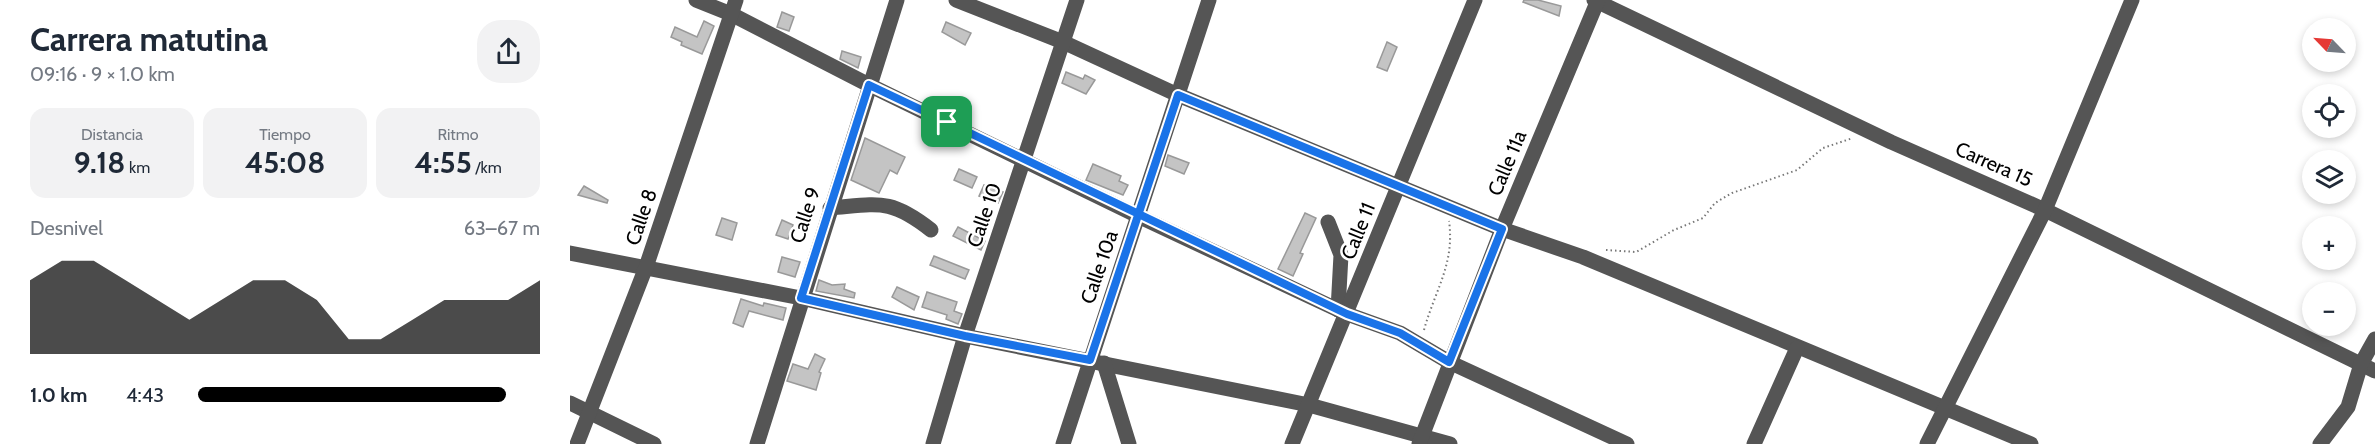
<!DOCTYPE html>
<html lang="es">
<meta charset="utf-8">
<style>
:root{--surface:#fff;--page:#f2f2f3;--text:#1f2937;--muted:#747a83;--accent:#000}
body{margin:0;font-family:Cabin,sans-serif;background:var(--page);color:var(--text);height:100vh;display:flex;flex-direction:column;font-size:22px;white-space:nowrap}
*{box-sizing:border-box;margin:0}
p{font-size:20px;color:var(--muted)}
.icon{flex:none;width:33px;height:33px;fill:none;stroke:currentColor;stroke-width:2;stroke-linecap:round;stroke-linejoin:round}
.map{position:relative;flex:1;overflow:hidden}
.sheet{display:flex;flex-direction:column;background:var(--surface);width:570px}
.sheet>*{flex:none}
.needle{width:39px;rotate:295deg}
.fabs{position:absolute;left:1732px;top:18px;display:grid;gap:12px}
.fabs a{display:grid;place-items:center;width:54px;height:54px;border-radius:50%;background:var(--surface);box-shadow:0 3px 9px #0003;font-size:30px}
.pin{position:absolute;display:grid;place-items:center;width:51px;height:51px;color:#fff;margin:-26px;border-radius:12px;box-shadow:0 3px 9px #0006}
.round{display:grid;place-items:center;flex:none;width:63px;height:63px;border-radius:24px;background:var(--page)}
.head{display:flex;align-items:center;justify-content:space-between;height:102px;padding:0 30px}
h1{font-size:33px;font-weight:700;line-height:45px}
.figures{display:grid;grid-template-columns:repeat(3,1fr);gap:9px;height:102px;padding:6px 30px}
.figures div{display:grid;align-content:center;border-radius:15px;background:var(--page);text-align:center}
.figures b{font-size:30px;font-weight:700}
.figures small{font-size:16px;font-weight:400}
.figures p{font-size:16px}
.chart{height:168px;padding:12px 30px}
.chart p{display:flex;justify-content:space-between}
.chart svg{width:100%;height:108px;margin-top:6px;fill:var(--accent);opacity:.7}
ul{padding:0 30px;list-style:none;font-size:20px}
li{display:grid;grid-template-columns:96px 72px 1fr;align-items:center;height:45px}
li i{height:15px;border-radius:8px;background:var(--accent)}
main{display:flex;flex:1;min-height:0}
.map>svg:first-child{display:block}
</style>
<main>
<section class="sheet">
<div class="head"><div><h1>Carrera matutina</h1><p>09:16 · 9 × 1.0 km</p></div><a class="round"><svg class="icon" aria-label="share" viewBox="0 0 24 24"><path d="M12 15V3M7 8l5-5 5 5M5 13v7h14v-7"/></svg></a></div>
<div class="figures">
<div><p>Distancia</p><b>9.18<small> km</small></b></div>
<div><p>Tiempo</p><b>45:08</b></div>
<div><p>Ritmo</p><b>4:55<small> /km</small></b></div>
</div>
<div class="chart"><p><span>Desnivel</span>63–67 m</p>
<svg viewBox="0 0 160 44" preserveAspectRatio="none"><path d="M0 44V14L10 6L20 6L30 14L40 22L50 30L60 22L70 14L80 14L90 22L100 38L110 38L120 30L130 22L140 22L150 22L160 14V44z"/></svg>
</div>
<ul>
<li><b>1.0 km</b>4:43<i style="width:90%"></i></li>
</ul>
</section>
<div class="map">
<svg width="1805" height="444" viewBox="0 0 1805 444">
<rect width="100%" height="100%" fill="#fff"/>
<g fill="#c4c4c4" stroke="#999" stroke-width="1.5">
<polygon points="954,0 968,0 991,6 989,16 953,2"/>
<polygon points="212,12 224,17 219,31 207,27"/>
<polygon points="134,21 144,26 132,54 111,45 112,42 101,37 105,27 127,37"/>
<polygon points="376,22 401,33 395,45 372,32"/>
<polygon points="817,42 827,47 817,71 807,67"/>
<polygon points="272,51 291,57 288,68 270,59"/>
<polygon points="496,72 513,79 515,75 525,80 516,94 492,83"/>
<polygon points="295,138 335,157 327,174 320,170 309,193 281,180"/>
<polygon points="598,155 619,163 614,174 595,166"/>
<polygon points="523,164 551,176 549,181 558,185 553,195 516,180"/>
<polygon points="389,169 407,177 402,188 384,180"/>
<polygon points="414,185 433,192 428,203 409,196"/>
<polygon points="14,186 38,200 37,203 8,195"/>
<polygon points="735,213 746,218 730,253 733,254 723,276 708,269"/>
<polygon points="152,218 167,223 162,240 146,235"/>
<polygon points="212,220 223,225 218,239 206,235"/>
<polygon points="388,227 415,241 411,250 383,236"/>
<polygon points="364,256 399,270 395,279 360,265"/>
<polygon points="212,257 230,262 225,277 208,272"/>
<polygon points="249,280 262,285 275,284 274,289 285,293 284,298 246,291"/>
<polygon points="327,287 349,297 344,310 322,297"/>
<polygon points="357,292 387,302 384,311 392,314 388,324 376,319 377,315 352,307"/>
<polygon points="171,299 193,306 194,303 216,308 213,320 179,311 173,327 163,323"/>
<polygon points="245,354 255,359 249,372 251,373 246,390 217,381 223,364 238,369"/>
</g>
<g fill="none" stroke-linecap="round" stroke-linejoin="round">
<g stroke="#777" stroke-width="2" stroke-dasharray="1.5 3" stroke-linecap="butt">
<polyline points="1036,250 1066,252 1104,230 1133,218 1145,203 1162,193 1227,170 1253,148 1283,138"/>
<path d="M854 330C865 290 885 264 879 221"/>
</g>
<g stroke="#555" stroke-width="15">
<polyline points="126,0 161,14 299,85 568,216 777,314 830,333 879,362 1057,444"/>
<polyline points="386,0 493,42 608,95 932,229 1013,257 1461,444"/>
<polyline points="1024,0 1321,142 1475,210 1805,371"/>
<path d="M260 208C309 204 320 198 361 230"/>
<polyline points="758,222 771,255 768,310"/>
<polyline points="0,253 231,298 395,336 739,405 880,444"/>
<polyline points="534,363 559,444"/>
<polyline points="0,403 84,444"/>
<polyline points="7,444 76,267 166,0"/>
<polyline points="187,444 327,0"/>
<polyline points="363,444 395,336 507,0"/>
<polyline points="493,444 639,0"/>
<polyline points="722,444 905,0"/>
<polyline points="849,444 932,229 1028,0"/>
<polyline points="1184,444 1227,348"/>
<polyline points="1357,444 1475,210 1562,0"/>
<polyline points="1750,444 1778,407 1791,364 1805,339"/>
</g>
</g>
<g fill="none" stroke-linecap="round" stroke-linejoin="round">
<defs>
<polyline id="route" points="377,122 299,85 231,298 395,336 520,360 608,95 932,229 879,362 830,333 777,314 377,122"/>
</defs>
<use href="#route" stroke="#fff" stroke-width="12"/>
<use href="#route" stroke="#1a73e8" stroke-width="8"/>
</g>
<g text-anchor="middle" stroke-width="5" stroke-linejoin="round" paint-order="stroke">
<g font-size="20" fill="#000" stroke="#fff">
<text transform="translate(937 163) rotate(-67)" y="7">Calle 11a</text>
<text transform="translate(1424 164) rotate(24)" y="7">Carrera 15</text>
<text transform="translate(235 215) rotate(-72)" y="7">Calle 9</text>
<text transform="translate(414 215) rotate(-71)" y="7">Calle 10</text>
<text transform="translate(71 217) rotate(-71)" y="7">Calle 8</text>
<text transform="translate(788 231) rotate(-68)" y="7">Calle 11</text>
<text transform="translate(529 267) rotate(-71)" y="7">Calle 10a</text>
</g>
</g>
</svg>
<div class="fabs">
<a><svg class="needle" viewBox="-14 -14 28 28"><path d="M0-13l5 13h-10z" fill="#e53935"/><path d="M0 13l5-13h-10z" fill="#747a83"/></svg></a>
<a><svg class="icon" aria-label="locate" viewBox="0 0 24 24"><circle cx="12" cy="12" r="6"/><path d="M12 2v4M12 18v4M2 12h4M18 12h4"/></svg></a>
<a><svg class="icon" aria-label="layers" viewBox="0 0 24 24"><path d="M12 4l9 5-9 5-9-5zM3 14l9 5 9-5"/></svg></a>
<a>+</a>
<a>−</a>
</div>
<div class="pin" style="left:377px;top:122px;background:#1e9e55"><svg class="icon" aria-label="arrive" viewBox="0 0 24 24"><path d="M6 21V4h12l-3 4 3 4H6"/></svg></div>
</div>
</main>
